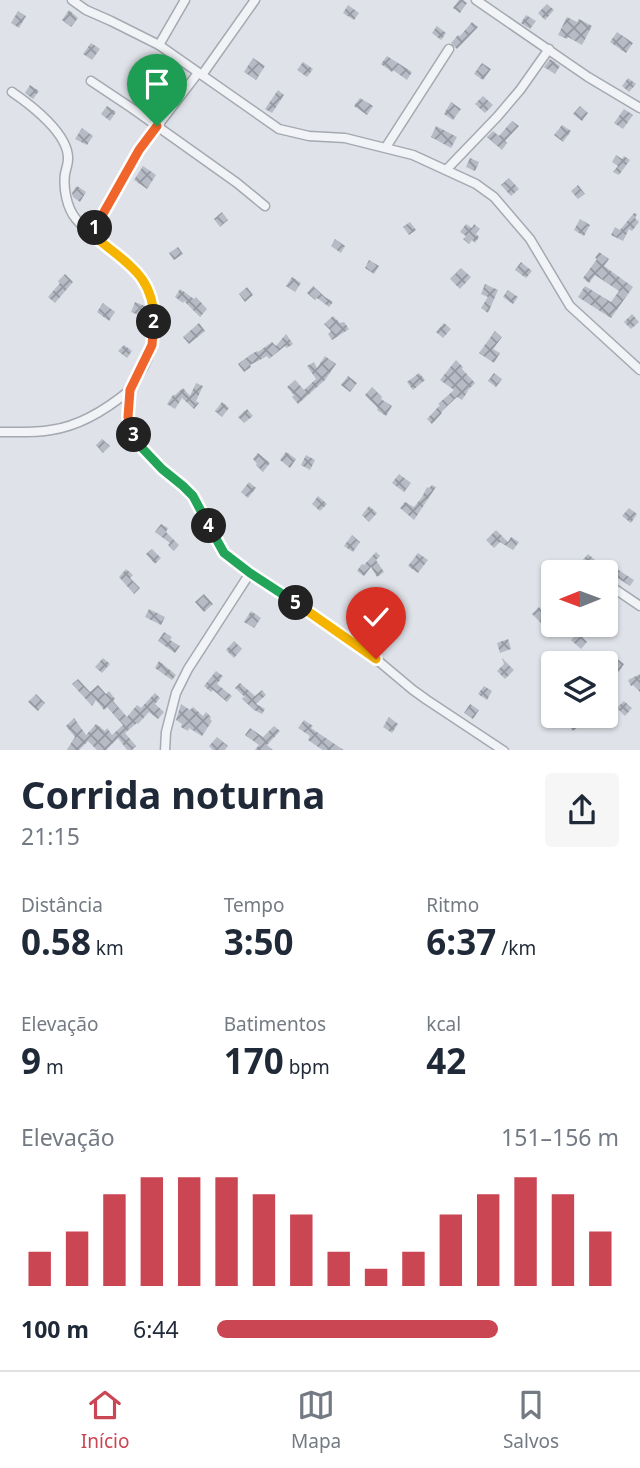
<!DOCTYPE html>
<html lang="pt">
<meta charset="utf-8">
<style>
:root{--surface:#fff;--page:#f6f6f7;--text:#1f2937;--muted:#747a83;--line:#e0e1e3;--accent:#cb4653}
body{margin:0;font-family:"Noto Sans",sans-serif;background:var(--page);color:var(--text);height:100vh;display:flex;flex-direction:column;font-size:26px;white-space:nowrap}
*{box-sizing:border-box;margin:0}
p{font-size:23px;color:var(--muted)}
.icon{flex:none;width:38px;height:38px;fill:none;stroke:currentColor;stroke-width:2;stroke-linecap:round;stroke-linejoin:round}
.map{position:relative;height:750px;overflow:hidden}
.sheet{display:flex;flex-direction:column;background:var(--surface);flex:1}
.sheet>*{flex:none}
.needle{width:46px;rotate:269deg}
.buttons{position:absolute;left:541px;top:560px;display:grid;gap:14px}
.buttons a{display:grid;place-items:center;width:77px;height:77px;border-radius:7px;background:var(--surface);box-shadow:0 2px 5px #0004;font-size:35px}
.pin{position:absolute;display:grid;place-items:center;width:60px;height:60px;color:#fff;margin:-72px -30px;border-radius:50% 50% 50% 0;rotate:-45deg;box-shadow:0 0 7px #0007}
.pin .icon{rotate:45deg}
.km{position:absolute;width:35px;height:35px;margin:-18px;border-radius:50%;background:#222;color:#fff;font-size:19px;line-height:35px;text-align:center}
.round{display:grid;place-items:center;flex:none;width:74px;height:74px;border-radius:7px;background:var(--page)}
.summary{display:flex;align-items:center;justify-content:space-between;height:119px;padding:0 21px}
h1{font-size:38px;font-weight:700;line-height:52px}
.metrics{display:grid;grid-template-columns:repeat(3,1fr);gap:10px;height:119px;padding:7px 21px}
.metrics div{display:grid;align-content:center}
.metrics b{font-size:35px;font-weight:700}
.metrics small{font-size:19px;font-weight:400}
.metrics p{font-size:19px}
.chart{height:196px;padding:14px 21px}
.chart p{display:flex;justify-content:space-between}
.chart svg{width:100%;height:126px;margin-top:7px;stroke:var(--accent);stroke-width:6}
ul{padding:0 21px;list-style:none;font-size:23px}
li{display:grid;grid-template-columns:112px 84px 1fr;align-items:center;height:52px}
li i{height:18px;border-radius:9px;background:var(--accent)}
.tab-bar{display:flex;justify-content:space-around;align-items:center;height:98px;border-top:2px solid var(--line);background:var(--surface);font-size:19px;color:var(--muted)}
.tab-bar a{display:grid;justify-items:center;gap:4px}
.tab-bar .current{color:var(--accent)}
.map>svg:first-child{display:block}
</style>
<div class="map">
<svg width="640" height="751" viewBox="0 0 640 751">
<defs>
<pattern id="building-cross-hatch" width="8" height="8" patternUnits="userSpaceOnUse" patternTransform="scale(1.75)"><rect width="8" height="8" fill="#b6bbc5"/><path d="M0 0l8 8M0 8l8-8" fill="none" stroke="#9498a1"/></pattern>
</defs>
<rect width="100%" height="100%" fill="#dfe2e8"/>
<g fill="url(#building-cross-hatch)">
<polygon points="459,0 463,0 467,3 460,13 453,8"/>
<polygon points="547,4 554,10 545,20 538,13"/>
<polygon points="348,5 359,13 354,20 343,13"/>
<polygon points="69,10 78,18 71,27 62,20"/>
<polygon points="18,11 26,16 19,28 11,23"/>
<polygon points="526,15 536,21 530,29 521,23"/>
<polygon points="567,17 577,22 579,19 592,26 582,45 568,37 567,39 558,35"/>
<polygon points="472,22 478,27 457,49 451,43 458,35 460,36"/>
<polygon points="437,26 446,33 441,40 432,33"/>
<polygon points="617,32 633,43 626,53 610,42"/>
<polygon points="91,43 100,49 92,60 83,54"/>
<polygon points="387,56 412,72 407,80 393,70 392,72 381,64"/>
<polygon points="253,58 265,66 256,80 244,72"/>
<polygon points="550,59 560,66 555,74 544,67"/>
<polygon points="303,62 313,69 307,77 297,70"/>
<polygon points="482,63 491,69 483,80 474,74"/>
<polygon points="628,78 636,84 629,92 622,86"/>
<polygon points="30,85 39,91 33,99 25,93"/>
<polygon points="278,90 284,95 272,113 265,109"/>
<polygon points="156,96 164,103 157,111 149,104"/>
<polygon points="483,96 493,105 485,113 475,104"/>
<polygon points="360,98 373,106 367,115 354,106"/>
<polygon points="451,102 461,109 453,120 444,114"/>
<polygon points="107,106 116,112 110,121 101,114"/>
<polygon points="580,106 588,113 582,121 573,114"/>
<polygon points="624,109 633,115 623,129 614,123"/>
<polygon points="512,121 519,126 505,141 507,143 502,150 487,137 493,131 499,136"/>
<polygon points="562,125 571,131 563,142 554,135"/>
<polygon points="436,126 457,137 451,148 431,137"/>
<polygon points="82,128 93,136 87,145 75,139"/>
<polygon points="616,155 622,159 624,156 630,160 619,175 613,172 618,166 612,162"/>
<polygon points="470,158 479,162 475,171 466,167"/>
<polygon points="143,166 156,175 147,189 134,180"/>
<polygon points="509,178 519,189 511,196 501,185"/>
<polygon points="578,185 585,194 578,199 571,191"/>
<polygon points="77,186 86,192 80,202 73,197 72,193"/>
<polygon points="222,212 228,220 220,227 214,219"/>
<polygon points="634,213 637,214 635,218 639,222 632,231 629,229 623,241 611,235 615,227 620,230"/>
<polygon points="580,219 590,225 584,236 574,230"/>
<polygon points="410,222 416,230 409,235 403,227"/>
<polygon points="466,224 472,228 474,224 480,229 476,234 479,237 475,243 472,240 469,244 463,239 466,236 460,232"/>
<polygon points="335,239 345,246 341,253 331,246"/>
<polygon points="178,247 183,254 174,260 169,253"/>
<polygon points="599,252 609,259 604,266 633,287 611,318 578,297 585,286 611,302 619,291 595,275 589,283 583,278 597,259 595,258"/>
<polygon points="369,260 379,266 374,274 365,268"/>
<polygon points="521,262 532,271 526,278 515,270"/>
<polygon points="461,268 471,277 460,289 450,279"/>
<polygon points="65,274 73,282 55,303 48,297 60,283 58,281"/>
<polygon points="292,277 301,283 295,292 286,286"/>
<polygon points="485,284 498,290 488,313 481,308 488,297 481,294"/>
<polygon points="313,286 325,297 333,302 329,307 317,298 315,300 307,293"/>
<polygon points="247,287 253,295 245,302 239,294"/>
<polygon points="180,289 194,299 196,297 207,309 200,317 184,301 183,303 175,297"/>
<polygon points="508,290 518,297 513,304 503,297"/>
<polygon points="135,302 145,306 141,316 131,312"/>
<polygon points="103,303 115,312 109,321 97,312"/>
<polygon points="632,314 639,322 631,329 624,322"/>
<polygon points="333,316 340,323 344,322 349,329 332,340 328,334 331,331 324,324"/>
<polygon points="199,323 205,331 189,344 183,337"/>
<polygon points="444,323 451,329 443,338 436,332"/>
<polygon points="495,331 502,337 493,349 500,353 494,363 479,353"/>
<polygon points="286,334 293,344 287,348 285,346 269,359 267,356 250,365 251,367 244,372 238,364 250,355 257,351 258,352 272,342 276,346"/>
<polygon points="124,345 132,351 127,358 118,351"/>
<polygon points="325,356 336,364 325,380 298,404 292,397 294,395 287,387 295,380 304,390 316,379 307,366 314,362 317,368"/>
<polygon points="456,360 463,367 462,369 475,383 467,391 468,391 462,400 457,397 441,412 442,413 432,424 427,419 440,405 438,404 454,390 440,380"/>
<polygon points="419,373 425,380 413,390 407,382"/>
<polygon points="494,373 502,379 496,387 488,381"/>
<polygon points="348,376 357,383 350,392 341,385"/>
<polygon points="196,383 203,386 196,401 199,403 194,409 182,398 175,409 167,404 173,395 175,395 183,388 190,396"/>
<polygon points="372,387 382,397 381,399 392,406 386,416 377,410 378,408 365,395"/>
<polygon points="222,402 229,408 222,417 215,411"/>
<polygon points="247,409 253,416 244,423 238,417"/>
<polygon points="102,439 110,446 103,453 96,445"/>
<polygon points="286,452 296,459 290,468 280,460"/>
<polygon points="258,453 270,463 263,472 256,465 257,464 253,459"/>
<polygon points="306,455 315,460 310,470 301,465"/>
<polygon points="399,474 411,483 404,492 392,483"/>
<polygon points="249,482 256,488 248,498 241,492"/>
<polygon points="432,485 436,487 414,520 400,508 405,502 414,507 422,497 427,487 429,488"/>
<polygon points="318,496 327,504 320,511 312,504"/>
<polygon points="369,506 377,513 369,522 362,515"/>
<polygon points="629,508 637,514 631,523 622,516"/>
<polygon points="161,524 168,528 166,532 179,545 174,551 168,545 170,543 155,532"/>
<polygon points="496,530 508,542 511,537 519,542 513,550 500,542 494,548 486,540"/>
<polygon points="352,535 360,542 353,552 344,546"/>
<polygon points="152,549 161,558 155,564 146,554"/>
<polygon points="376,552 380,556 376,560 384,572 377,577 371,567 364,576 357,571 362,564 364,565"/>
<polygon points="418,553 428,560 418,573 408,566"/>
<polygon points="588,554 595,560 589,568 581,562"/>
<polygon points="126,569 133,575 130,578 140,588 134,594 119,577"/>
<polygon points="617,569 634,580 630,586 613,575"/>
<polygon points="204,594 213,604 204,612 195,602"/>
<polygon points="539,607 551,623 546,628 532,614"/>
<polygon points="149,609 165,617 161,625 145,617"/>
<polygon points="251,611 261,618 254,628 244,622"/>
<polygon points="164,632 172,637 170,640 180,646 175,653 158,641"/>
<polygon points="578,633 587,642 581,649 571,640"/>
<polygon points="508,639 511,649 500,653 497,643"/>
<polygon points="234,641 242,649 234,658 226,650"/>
<polygon points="103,658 110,664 102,673 95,667"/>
<polygon points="502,658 514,670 505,679 497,671 504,664"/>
<polygon points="616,658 624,664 616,676 608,671"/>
<polygon points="159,661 176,675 172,680 155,668"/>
<polygon points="216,671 223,676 217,684 232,696 227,702 213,690 211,692 204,686"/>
<polygon points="640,674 640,692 633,685 631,686 628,680"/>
<polygon points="78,679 90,692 98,685 106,694 109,691 115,699 113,701 127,717 137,705 141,708 155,693 160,698 155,704 164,712 158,719 149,712 138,724 137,723 125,733 136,746 131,751 128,751 118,738 105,751 98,751 88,741 78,751 66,751 75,737 66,726 74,718 86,735 96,724 105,731 107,728 112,735 123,725 107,707 104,710 96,700 92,706 72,684"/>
<polygon points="240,683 255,696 262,690 266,695 256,704 265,709 262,714 254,710 242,699 243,697 246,698 235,688"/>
<polygon points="484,686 492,691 487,700 478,694"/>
<polygon points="36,694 45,703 38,711 28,702"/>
<polygon points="624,701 632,708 625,716 617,708"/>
<polygon points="181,704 190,710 193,707 203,716 206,712 211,717 210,719 212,721 202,736 189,728 188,731 181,727 182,724 176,720"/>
<polygon points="470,704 479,710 473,719 464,713"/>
<polygon points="578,716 607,716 596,726 589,718 573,731 568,724"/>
<polygon points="389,717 398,724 392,733 383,727"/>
<polygon points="304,720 313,726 311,728 345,751 324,751 308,740 310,736 298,728"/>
<polygon points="274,726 280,731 267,745 274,751 254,751 259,745 245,735 250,728 263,737"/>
<polygon points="217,737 228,746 224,751 214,751 209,746"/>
</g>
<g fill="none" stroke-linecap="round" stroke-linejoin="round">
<defs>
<g id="minor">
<polyline points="72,0 86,10 111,21 159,45 279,129 309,136 345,138 413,155 476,184 494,197 530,239 570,306 640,370"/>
<polyline points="476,0 588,77 640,108"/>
<polyline points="159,45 185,0"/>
<polyline points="202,75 255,0"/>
<polyline points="91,81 133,109 237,183 265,206"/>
<path d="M12 92C31 105 69 134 68 159 68 164 66 169 65 174 63 189 67 208 76 219 98 245 144 264 152 299 157 321 154 346 144 366 138 377 130 386 129 399 124 430 143 452 165 471 174 479 185 486 192 496 209 518 212 543 235 562L376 659 413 690 427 700 504 751"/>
<polyline points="386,147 449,49"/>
<polyline points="447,169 497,117 520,90 549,49"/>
<polyline points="92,234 139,150 198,73"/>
<path d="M0 432C17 432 34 433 51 430 81 426 107 409 130 390"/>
<polyline points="606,583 640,606"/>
<polyline points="165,751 166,732 176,693 188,669 250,573"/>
</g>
</defs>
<use href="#minor" stroke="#a4a9b2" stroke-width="11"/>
<use href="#minor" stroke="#f2f3f6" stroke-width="8"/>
</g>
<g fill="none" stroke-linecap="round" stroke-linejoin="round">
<defs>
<polyline id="split-1" points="95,228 139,150 157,126"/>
<path id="split-2" d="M95 228 92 234C124 263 154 273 154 322"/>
<polyline id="split-3" points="134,435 128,417 130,390 152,345 154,322"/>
<polyline id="split-4" points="134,435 143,449 162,469 183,486 193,496 209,526"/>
<polyline id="split-5" points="209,526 224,553 250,573 296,603"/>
<polyline id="split-6" points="296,603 376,659"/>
</defs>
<use href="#split-1" stroke="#fff" stroke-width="14"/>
<use href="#split-2" stroke="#fff" stroke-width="14"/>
<use href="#split-3" stroke="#fff" stroke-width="14"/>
<use href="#split-4" stroke="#fff" stroke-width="14"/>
<use href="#split-5" stroke="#fff" stroke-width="14"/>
<use href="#split-6" stroke="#fff" stroke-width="14"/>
<use href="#split-1" stroke="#f0652b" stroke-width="9"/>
<use href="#split-2" stroke="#f5b400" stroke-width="9"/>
<use href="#split-3" stroke="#f0652b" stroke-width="9"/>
<use href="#split-4" stroke="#22a559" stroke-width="9"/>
<use href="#split-5" stroke="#22a559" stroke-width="9"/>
<use href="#split-6" stroke="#f5b400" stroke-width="9"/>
</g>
</svg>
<div class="buttons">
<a><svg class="needle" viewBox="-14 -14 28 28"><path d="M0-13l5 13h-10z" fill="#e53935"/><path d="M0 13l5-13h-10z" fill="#747a83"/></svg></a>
<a><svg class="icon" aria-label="layers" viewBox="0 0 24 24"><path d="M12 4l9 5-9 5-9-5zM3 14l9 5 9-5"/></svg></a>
</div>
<div class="pin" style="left:157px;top:126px;background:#1e9e55"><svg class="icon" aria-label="arrive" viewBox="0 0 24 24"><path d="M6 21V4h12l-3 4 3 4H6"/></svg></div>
<div class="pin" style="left:376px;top:659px;background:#d93025"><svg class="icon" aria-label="check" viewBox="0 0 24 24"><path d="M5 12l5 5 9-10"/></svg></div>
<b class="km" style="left:95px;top:228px">1</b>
<b class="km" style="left:154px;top:322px">2</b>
<b class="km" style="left:134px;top:435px">3</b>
<b class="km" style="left:209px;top:526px">4</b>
<b class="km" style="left:296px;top:603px">5</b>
</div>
<section class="sheet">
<div class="summary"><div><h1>Corrida noturna</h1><p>21:15</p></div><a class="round"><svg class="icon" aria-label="share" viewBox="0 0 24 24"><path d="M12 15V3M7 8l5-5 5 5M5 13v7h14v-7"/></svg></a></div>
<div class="metrics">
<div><p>Distância</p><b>0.58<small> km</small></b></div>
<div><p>Tempo</p><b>3:50</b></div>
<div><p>Ritmo</p><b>6:37<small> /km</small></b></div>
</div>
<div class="metrics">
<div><p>Elevação</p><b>9<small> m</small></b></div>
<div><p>Batimentos</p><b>170<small> bpm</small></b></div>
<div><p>kcal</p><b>42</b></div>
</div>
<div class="chart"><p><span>Elevação</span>151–156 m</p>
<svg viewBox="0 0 160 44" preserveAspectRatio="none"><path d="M5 44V32M15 44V25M25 44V12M35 44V6M45 44V6M55 44V6M65 44V12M75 44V19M85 44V32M95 44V38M105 44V32M115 44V19M125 44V12M135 44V6M145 44V12M155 44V25"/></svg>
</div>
<ul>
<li><b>100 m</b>6:44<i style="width:70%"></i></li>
</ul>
</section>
<nav class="tab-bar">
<a class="current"><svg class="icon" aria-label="home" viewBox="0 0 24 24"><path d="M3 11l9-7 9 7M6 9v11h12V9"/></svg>Início</a>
<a><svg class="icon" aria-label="map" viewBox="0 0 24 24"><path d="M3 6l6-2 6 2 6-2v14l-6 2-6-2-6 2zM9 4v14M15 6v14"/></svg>Mapa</a>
<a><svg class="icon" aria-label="saved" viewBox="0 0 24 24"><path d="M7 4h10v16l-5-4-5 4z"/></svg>Salvos</a>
</nav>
